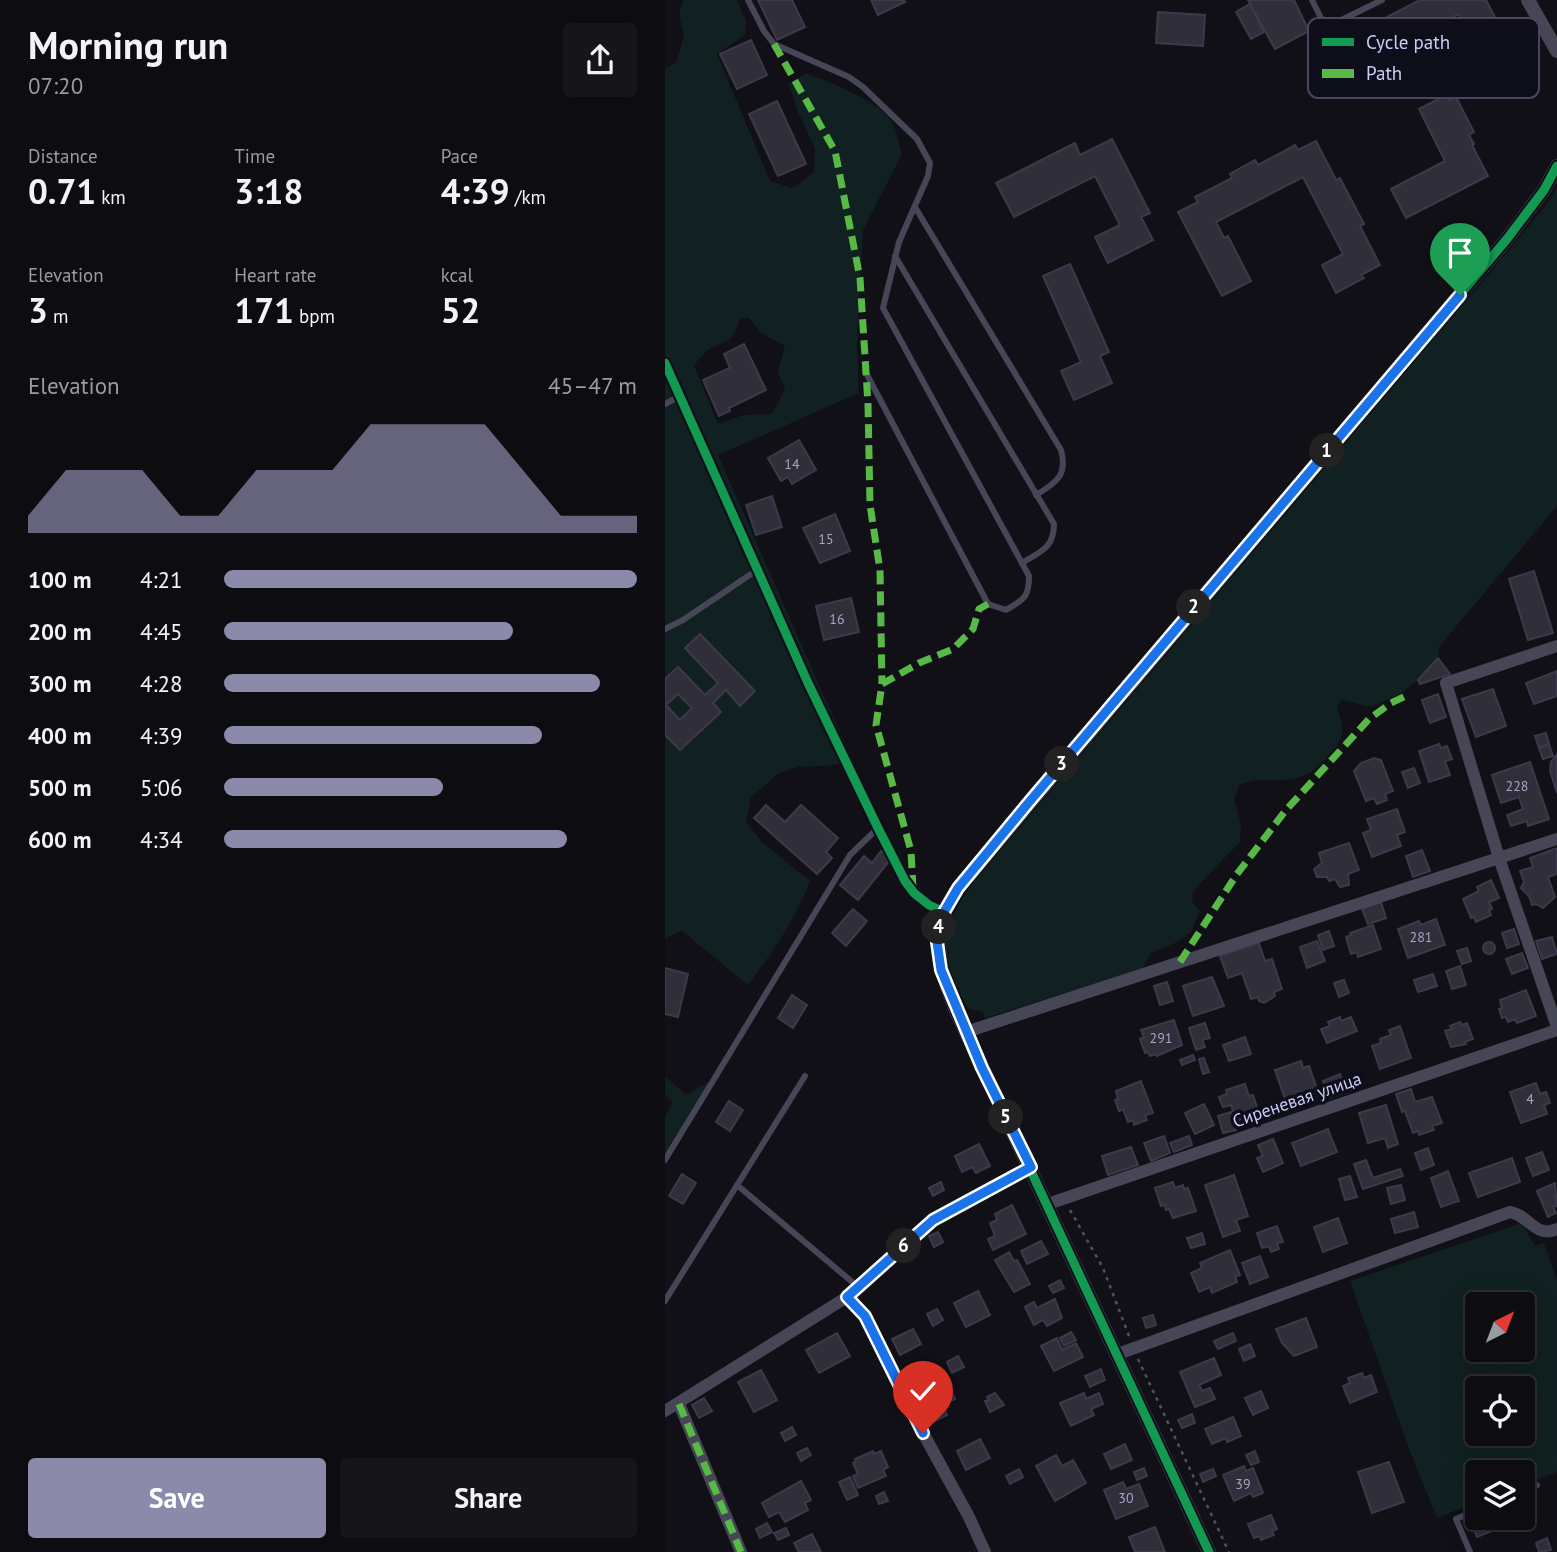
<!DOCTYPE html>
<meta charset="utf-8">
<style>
:root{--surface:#0d0c11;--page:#16151a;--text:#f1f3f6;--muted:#9a9b9f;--line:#2d2c31;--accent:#8b8aaa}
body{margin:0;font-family:"PT Sans",sans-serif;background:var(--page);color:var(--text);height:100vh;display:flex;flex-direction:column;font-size:26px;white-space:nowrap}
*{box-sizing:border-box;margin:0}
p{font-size:23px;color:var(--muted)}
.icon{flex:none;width:38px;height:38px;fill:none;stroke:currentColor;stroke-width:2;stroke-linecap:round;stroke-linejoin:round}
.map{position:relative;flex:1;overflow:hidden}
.details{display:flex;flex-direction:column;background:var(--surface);width:665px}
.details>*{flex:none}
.needle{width:46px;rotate:42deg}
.controls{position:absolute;left:800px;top:1292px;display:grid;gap:14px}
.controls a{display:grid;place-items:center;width:70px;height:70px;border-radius:7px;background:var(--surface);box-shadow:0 7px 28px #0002,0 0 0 2px var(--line);font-size:35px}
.pin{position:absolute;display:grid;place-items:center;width:60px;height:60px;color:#fff;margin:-72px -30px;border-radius:50% 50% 50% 0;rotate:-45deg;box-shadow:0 0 7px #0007}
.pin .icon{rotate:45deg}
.km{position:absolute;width:35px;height:35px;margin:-18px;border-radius:50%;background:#222;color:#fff;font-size:19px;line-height:35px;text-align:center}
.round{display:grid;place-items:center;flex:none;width:74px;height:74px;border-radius:7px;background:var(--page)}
.overview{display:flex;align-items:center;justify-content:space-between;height:119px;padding:0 28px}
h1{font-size:38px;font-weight:700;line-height:52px}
.stats{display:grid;grid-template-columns:repeat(3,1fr);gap:10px;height:119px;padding:7px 28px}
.stats div{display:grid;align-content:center}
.stats b{font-size:35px;font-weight:700}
.stats small{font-size:19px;font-weight:400}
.stats p{font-size:19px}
.chart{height:196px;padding:14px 28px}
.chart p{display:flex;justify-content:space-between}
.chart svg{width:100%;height:126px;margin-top:7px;fill:var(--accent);opacity:.7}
.action{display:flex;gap:14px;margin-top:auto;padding:14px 28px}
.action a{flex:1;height:80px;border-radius:7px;background:var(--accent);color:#fff;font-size:28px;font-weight:700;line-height:80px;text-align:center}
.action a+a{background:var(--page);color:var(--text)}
ul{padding:0 28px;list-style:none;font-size:23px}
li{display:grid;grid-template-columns:112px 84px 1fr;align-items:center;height:52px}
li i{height:18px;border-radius:9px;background:var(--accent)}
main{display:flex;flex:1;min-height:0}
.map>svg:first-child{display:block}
</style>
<main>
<section class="details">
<div class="overview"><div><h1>Morning run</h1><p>07:20</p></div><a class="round"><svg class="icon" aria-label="share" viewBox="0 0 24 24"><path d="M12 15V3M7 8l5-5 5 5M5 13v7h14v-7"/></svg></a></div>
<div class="stats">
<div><p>Distance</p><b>0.71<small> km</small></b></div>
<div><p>Time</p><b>3:18</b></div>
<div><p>Pace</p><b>4:39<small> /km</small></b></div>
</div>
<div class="stats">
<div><p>Elevation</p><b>3<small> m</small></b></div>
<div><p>Heart rate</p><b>171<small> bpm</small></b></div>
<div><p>kcal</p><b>52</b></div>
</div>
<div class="chart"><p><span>Elevation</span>45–47 m</p>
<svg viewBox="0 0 160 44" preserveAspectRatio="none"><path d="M0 44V38L10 22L20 22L30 22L40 38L50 38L60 22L70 22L80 22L90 6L100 6L110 6L120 6L130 22L140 38L150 38L160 38V44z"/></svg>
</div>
<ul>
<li><b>100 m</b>4:21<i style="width:100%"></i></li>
<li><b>200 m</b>4:45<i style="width:70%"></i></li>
<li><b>300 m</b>4:28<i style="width:91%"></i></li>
<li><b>400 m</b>4:39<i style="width:77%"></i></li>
<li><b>500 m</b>5:06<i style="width:53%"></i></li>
<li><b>600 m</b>4:34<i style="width:83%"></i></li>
</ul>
<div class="action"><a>Save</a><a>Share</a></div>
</section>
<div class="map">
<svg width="892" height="1552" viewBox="0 0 892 1552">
<rect width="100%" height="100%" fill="#111017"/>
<g fill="#112020" fill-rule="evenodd">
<path d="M18 0H72L81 21 80 35 52 54 105 181 127 188 149 172 150 149 133 112 124 84 141 73C165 83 213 100 227 122 232 131 234 144 237 154L198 230 192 344 194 393 53 455 188 762 159 766 133 767 114 773 86 797 81 821 97 842 145 881C131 919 108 952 83 985L17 931 0 938V68L11 63 19 36 14 15ZM84 318 96 333 120 346 113 372 120 389 107 414 78 415 53 424 29 365C34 360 39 352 45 349 67 336 65 346 75 319Z"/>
<path d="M892 186V506L774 647 773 658 753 680 737 693 706 707 677 700 672 707C679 731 682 736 663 756 656 764 649 772 638 776 617 785 594 774 574 786L569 800 576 824 575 842 528 891 527 902 535 911 526 932 510 943 486 953 477 969 320 1018 318 1012 303 1009C274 950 270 938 308 883L827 270 885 200Z"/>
<polygon points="0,1076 21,1095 48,1079 0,1160 0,1116 8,1102 0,1094"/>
<path d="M857 1223 870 1246 879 1243 892 1281V1472L858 1485V1472H812V1502L772 1518 743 1446 685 1281ZM812 1304H858V1349H812ZM812 1388H858V1433H812Z"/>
</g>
<g fill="#2f2e39" stroke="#3c3a4a" stroke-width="2" fill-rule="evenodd">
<polygon points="93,0 127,0 140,27 112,40"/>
<polygon points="206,0 239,0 240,2 213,15"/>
<polygon points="583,0 629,0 644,31 610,49"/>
<polygon points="755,0 821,0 855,65 824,81 802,39 805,37 794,14 786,18 789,22 701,67 685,36"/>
<polygon points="585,4 599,32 586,39 571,12"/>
<polygon points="493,12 540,15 538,46 491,43"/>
<polygon points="86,40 102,75 72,89 55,54"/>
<polygon points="783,94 785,100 791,97 809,132 804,135 809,144 807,145 823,176 741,218 726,189 780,161 754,109"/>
<polygon points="112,101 141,164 113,176 84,114"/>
<polygon points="447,139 485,213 476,217 488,240 443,263 430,237 455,225 430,176 349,217 331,183 410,143 415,155"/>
<polygon points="651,141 671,180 675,178 699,224 695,226 715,265 696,275 699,278 671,293 657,265 678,254 638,177 551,222 559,238 563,236 586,281 557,296 513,212 533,202 530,197 567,178 565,174 590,160 593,165 630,145 633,150"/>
<polygon points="405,264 444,352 435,356 447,383 409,400 396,371 416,362 378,276"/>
<polygon points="79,344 101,390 64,408 65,411 54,416 38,380 65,368 59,354"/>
<polygon points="134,440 151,470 127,484 123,477 116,481 103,458"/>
<polygon points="107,496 117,527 91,535 81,505"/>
<polygon points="170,514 185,551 155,563 138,528"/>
<polygon points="869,571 888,633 863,640 844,579"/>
<polygon points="186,598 194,632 159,640 151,606"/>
<path d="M35 634 90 691 75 706 61 690 48 703 56 712 15 750 0 735V679L13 667 40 695 53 683 20 648ZM13 694 27 708 15 720 1 705Z"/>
<polygon points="773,658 785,674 755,684 753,680"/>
<polygon points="892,671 892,696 869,704 861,683"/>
<polygon points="828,689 841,726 811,737 797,699"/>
<polygon points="773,694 781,717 765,723 757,700"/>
<polygon points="881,733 884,744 874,748 870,736"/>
<polygon points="774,744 776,748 782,746 787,759 780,761 785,775 764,782 754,751"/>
<polygon points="884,744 888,756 878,759 874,748"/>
<polygon points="892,754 892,793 885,771 886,762"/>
<polygon points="709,758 716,760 728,791 720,794 722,800 712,804 709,798 701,801 689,771 696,763"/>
<polygon points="865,762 884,819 863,826 862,821 846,826 842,815 858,809 854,797 836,803 827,775"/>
<polygon points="749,768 755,783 743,788 737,772"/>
<polygon points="101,805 120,822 136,805 173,838 161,852 167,858 152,874 89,818"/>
<polygon points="732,809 740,832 732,835 736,846 707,857 698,833 706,830 702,819"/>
<polygon points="684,843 694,870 683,874 684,885 675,887 670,879 664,881 662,877 652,877 649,869 657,863 654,853"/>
<polygon points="892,848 892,874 883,877 890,897 878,908 871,904 867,905 864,896 856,888 859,882 855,871 868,867 865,858"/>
<polygon points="757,850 765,871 748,877 741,856"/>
<polygon points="216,851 226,859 193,900 175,885 199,856 207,863"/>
<polygon points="826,880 834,898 824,902 827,909 824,910 826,915 811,922 809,917 806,918 798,899 814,891 812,887"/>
<polygon points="716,902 721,918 703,924 697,909"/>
<polygon points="188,909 202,921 181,946 167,933"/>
<polygon points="771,919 780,945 743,958 733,929 754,921 756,925"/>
<polygon points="708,925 716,949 693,957 692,952 686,954 681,937 686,935 685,933"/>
<polygon points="849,929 854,944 842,948 837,933"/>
<polygon points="664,931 669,946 658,950 653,935"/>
<polygon points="887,937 892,954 877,959 871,941"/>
<polygon points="652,941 660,961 642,968 635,947"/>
<circle cx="824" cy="948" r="6"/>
<polygon points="594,943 600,961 607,959 617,989 609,992 610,996 599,1003 594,1001 593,997 586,999 577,973 563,978 555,956"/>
<polygon points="802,948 806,961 797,964 792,951"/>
<polygon points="857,953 863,968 847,974 841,959"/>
<polygon points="795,966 801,985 787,989 781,971"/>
<polygon points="0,968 23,974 13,1017 0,1014"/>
<polygon points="768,974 772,986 753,992 749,980"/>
<polygon points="547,977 559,1006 528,1016 518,986"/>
<polygon points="679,980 684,993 674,997 669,983"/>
<polygon points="502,982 508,1001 495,1005 489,986"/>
<polygon points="861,990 871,1016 852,1023 850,1019 843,1022 841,1017 837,1018 834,1009 837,1008 835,1000"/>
<polygon points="127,995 142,1005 128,1028 113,1018"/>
<polygon points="675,1017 676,1021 686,1017 692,1031 662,1043 656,1029 665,1026 663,1022"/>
<polygon points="509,1020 517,1045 492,1056 491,1054 485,1056 483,1052 480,1053 475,1039 479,1037 476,1030"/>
<polygon points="795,1022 797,1025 802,1023 808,1039 800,1042 801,1044 786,1047 780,1031 787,1029 785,1026"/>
<polygon points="540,1023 545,1038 537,1040 540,1047 531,1050 524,1028"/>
<polygon points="735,1026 746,1058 715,1069 707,1046 716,1043 715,1039 726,1035 724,1030"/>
<polygon points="580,1037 586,1054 564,1061 558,1045"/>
<polygon points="528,1055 530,1060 517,1065 515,1060"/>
<polygon points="539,1058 544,1072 538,1074 534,1059"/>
<polygon points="636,1061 638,1068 644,1066 653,1092 636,1098 634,1094 620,1099 610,1070"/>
<polygon points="675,1074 681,1092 664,1098 658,1081"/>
<polygon points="476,1081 488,1113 480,1115 482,1120 469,1125 468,1120 463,1122 458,1109 454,1111 450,1100 453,1099 451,1091"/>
<polygon points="871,1083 875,1094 881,1092 885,1103 879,1105 882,1114 856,1123 845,1092"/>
<polygon points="580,1084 584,1096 588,1095 594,1113 571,1121 566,1105 558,1107 554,1097 562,1094 561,1090"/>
<polygon points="746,1089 750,1102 767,1097 777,1123 767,1126 769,1130 754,1135 753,1131 748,1133 740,1111 737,1112 731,1094"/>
<polygon points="64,1101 78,1110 65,1131 51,1122"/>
<polygon points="539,1104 549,1125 530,1134 520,1113"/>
<polygon points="721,1105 733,1144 723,1148 720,1138 703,1143 694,1113"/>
<polygon points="566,1112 571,1130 558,1133 553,1116"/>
<polygon points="663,1129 672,1152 636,1166 627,1143"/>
<polygon points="499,1136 505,1153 486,1161 479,1143"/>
<polygon points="524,1136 527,1145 509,1152 505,1143"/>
<polygon points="608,1139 618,1163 598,1172 592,1158 598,1156 593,1145"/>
<polygon points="314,1144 325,1166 311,1173 307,1167 297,1172 290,1156"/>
<polygon points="466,1147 473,1165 443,1175 437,1156"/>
<polygon points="763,1148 769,1165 756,1170 750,1153"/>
<polygon points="877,1152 884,1170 868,1176 861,1158"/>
<polygon points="847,1158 855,1182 813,1197 804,1173"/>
<polygon points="701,1160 708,1178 735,1169 738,1176 698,1189 689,1164"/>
<polygon points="783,1171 794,1201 776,1207 766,1178"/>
<polygon points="17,1174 31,1183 18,1204 4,1196"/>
<polygon points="569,1175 583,1216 571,1220 575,1231 558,1237 540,1185"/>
<polygon points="685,1176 692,1197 680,1200 674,1179"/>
<polygon points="276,1182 279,1190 268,1196 264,1188"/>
<polygon points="508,1182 510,1188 518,1185 519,1189 523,1188 531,1211 508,1218 504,1209 501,1210 500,1205 496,1206 490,1188"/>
<polygon points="890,1183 892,1206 888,1207 891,1213 883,1217 872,1191"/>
<polygon points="736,1185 740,1200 726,1204 722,1188"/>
<polygon points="347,1205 361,1234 328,1250 323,1239 330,1236 325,1223 332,1220 330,1214"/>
<polygon points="749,1212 753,1227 730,1233 726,1219"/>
<polygon points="673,1218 682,1243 658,1252 649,1227"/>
<polygon points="612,1226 618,1242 612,1243 614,1249 606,1252 604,1246 597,1248 592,1233"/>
<polygon points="273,1232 278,1242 269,1247 264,1236"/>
<polygon points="537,1233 540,1244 526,1248 522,1238"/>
<polygon points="376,1241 383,1254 362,1264 356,1251"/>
<polygon points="565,1250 575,1275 570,1277 572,1282 547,1293 545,1287 534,1292 526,1273 537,1268 535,1263"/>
<polygon points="344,1252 349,1261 352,1260 365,1284 349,1292 330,1260"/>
<polygon points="595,1256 603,1277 585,1284 577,1263"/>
<polygon points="395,1280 399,1288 388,1293 384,1286"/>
<polygon points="313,1291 325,1315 301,1327 289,1303"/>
<polygon points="390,1299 397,1318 382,1326 378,1320 369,1325 360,1307 369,1302 372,1308"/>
<polygon points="272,1309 278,1320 268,1326 262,1314"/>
<polygon points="488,1315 491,1325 481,1328 478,1318"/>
<polygon points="641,1318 652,1347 629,1356 617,1343 611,1329"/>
<polygon points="248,1329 256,1344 235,1355 227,1339"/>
<polygon points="406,1332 411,1340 399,1346 395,1338"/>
<polygon points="172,1333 185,1356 154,1373 141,1350"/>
<polygon points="568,1333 571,1341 553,1349 549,1341"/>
<polygon points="392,1338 397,1350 411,1343 418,1357 389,1371 376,1346"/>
<polygon points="585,1344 590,1356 579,1361 574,1349"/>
<polygon points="293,1356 299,1367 287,1373 282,1362"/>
<polygon points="549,1358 556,1375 534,1385 537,1391 545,1388 550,1399 530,1407 515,1372"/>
<polygon points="436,1369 440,1380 425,1387 420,1376"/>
<polygon points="96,1370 112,1400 89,1412 73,1382"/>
<polygon points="697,1373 699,1378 706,1375 712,1392 685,1403 678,1386 685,1383 683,1378"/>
<polygon points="282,1383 290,1399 262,1413 254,1397"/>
<polygon points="596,1391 603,1408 588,1415 580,1398"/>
<polygon points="330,1393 339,1405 325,1412 320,1401 324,1400 322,1397"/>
<polygon points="419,1393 421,1399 434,1393 438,1404 426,1409 429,1415 406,1426 395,1403"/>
<polygon points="39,1398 47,1411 34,1418 27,1405"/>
<polygon points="279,1409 282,1415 270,1421 267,1415"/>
<polygon points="527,1414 530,1423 517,1428 513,1420"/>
<polygon points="568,1417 576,1436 562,1442 561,1438 547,1444 540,1429"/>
<polygon points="127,1427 131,1435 120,1441 116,1433"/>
<polygon points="315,1439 325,1458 301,1470 292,1451"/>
<polygon points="460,1444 467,1460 446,1469 439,1454"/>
<polygon points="142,1448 146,1455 136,1461 132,1453"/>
<polygon points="208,1451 209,1454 216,1451 223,1467 218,1470 221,1476 193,1488 188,1476 193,1474 188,1463 191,1461 190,1459"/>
<polygon points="590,1451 594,1462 586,1465 581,1455"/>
<polygon points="391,1455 397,1466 408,1460 421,1483 390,1501 371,1466"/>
<polygon points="724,1462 739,1502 707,1513 693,1472"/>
<polygon points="579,1466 581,1471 588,1468 598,1493 588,1497 586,1493 569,1501 558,1475"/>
<polygon points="479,1468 482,1476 472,1480 469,1472"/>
<polygon points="354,1469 358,1477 345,1484 341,1476"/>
<polygon points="548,1469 551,1476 538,1482 535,1474"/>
<polygon points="185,1477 193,1495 182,1500 174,1482"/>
<polygon points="136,1481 146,1500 140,1503 143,1510 120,1522 114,1512 104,1517 97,1503"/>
<polygon points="458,1482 461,1489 474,1484 483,1506 451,1519 439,1490"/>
<polygon points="219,1492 223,1501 214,1504 211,1496"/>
<polygon points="858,1503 866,1523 845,1531 839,1517 858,1517"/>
<polygon points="606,1515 612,1529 607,1531 609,1535 596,1540 595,1536 589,1538 583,1524"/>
<polygon points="821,1517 827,1531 812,1537 806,1523"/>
<polygon points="102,1523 107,1532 95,1538 91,1529"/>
<polygon points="490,1527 500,1552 470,1552 464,1537"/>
<polygon points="121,1528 124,1535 113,1540 109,1533"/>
<polygon points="147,1534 156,1552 134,1552 129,1543"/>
<polygon points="882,1538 886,1550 874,1552 871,1543"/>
</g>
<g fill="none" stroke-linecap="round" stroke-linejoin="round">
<g stroke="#48555d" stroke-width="2.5" stroke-dasharray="3.5 5" stroke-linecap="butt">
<polyline points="405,1210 438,1268 464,1336"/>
<polyline points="473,1359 564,1552"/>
</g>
<g stroke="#464657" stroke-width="6">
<path d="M83 0 99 31 109 44 184 77 198 87 252 139 265 163 263 176 234 242 218 308 364 576C364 598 359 599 341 610L323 604 200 371"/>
<polyline points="647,0 657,20 666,25 717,0"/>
<path d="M250 207 396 450C403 475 391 483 371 495"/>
<path d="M230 256 389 524C389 548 376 551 357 563"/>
<polyline points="0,404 15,396"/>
<polyline points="0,629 18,620 92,570"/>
<polyline points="0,1160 185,855 213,828"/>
<polyline points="72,1185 192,1286"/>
<polyline points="0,1301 140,1076"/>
<polyline points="858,1491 872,1485"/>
<polyline points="805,1552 791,1519 812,1510"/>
</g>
<g stroke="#464657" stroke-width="12">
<polyline points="0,363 143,683 213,828 240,881 249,893 264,905 279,912"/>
<polyline points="892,646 781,683 834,858 892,1027"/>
<polyline points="301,1032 892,839"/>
<polyline points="383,1204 892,1030"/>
<polyline points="182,1297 200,1316 258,1433 304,1517 320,1552"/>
<path d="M453 1354 845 1212C864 1215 871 1239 892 1229"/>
<polyline points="14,1404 76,1552"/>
<polyline points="0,1411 182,1297 268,1220 366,1167"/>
</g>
<g stroke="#464657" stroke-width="14">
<polyline points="863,0 892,51"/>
<path d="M544 1552 292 1013C273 961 260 938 293 888L842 239 879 190 892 166"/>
</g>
<g stroke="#58b947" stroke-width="7" stroke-dasharray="14 7" stroke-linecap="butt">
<polyline points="109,44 170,151 195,278 203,404 205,505 215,570 217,684"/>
<polyline points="248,889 246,851 211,725 217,684 254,663 288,649 308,629 314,609 323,604"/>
<polyline points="515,962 572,874 621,810 704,719 726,703 745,694"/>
<polyline points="14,1404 76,1552"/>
</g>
<defs>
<g id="cycleway">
<polyline points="0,363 143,683 213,828 240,881 249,893 264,905 279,912"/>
<path d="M544 1552 292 1013C273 961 260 938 293 888L842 239 879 190 892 166"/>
</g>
</defs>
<use href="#cycleway" stroke="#0e0d1a" stroke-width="13"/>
<use href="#cycleway" stroke="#139951" stroke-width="9"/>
</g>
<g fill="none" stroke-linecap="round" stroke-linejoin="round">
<defs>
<polyline id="route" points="258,1433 200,1316 182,1297 268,1220 366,1167 317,1068 276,970 272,942 279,912 293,888 365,801 795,295"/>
</defs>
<use href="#route" stroke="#fff" stroke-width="14"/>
<use href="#route" stroke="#1a73e8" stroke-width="9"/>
</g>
<g text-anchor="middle" stroke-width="7" stroke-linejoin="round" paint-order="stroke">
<g font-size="14" fill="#a6a4c9">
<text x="127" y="469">14</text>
<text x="161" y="544">15</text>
<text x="172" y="624">16</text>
<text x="852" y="791">228</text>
<text x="756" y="942">281</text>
<text x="496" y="1043">291</text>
<text x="865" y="1104">4</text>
<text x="578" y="1489">39</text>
<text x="461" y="1503">30</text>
</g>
<g font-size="18" fill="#cdccf9" stroke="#0e0d1a">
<text transform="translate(632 1100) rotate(-19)" y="6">Сиреневая улица</text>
</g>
</g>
<rect x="643" y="18" width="231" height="80" rx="10" fill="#0e0d1a" stroke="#47465d" stroke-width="2"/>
<rect x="657" y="38" width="32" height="8" fill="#139951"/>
<rect x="657" y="69" width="32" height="9" fill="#58b947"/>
<g font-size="19" fill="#cdccf9">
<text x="701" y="49">Cycle path</text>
<text x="701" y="80">Path</text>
</g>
</svg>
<div class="controls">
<a><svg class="needle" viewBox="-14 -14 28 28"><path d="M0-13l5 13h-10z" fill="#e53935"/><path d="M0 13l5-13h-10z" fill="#9a9b9f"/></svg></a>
<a><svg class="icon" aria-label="locate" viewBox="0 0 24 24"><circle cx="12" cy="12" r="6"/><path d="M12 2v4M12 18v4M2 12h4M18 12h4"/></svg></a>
<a><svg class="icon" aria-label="layers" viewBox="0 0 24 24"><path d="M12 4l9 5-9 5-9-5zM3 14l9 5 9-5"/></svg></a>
</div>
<div class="pin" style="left:795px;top:295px;background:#1e9e55"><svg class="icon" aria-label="arrive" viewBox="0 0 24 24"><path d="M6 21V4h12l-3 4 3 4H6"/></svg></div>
<div class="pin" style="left:258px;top:1433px;background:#d93025"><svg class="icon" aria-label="check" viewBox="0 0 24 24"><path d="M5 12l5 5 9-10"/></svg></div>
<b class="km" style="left:662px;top:451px">1</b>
<b class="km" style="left:529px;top:607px">2</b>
<b class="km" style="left:397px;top:764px">3</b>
<b class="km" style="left:274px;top:927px">4</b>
<b class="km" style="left:341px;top:1117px">5</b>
<b class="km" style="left:239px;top:1246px">6</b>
</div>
</main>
